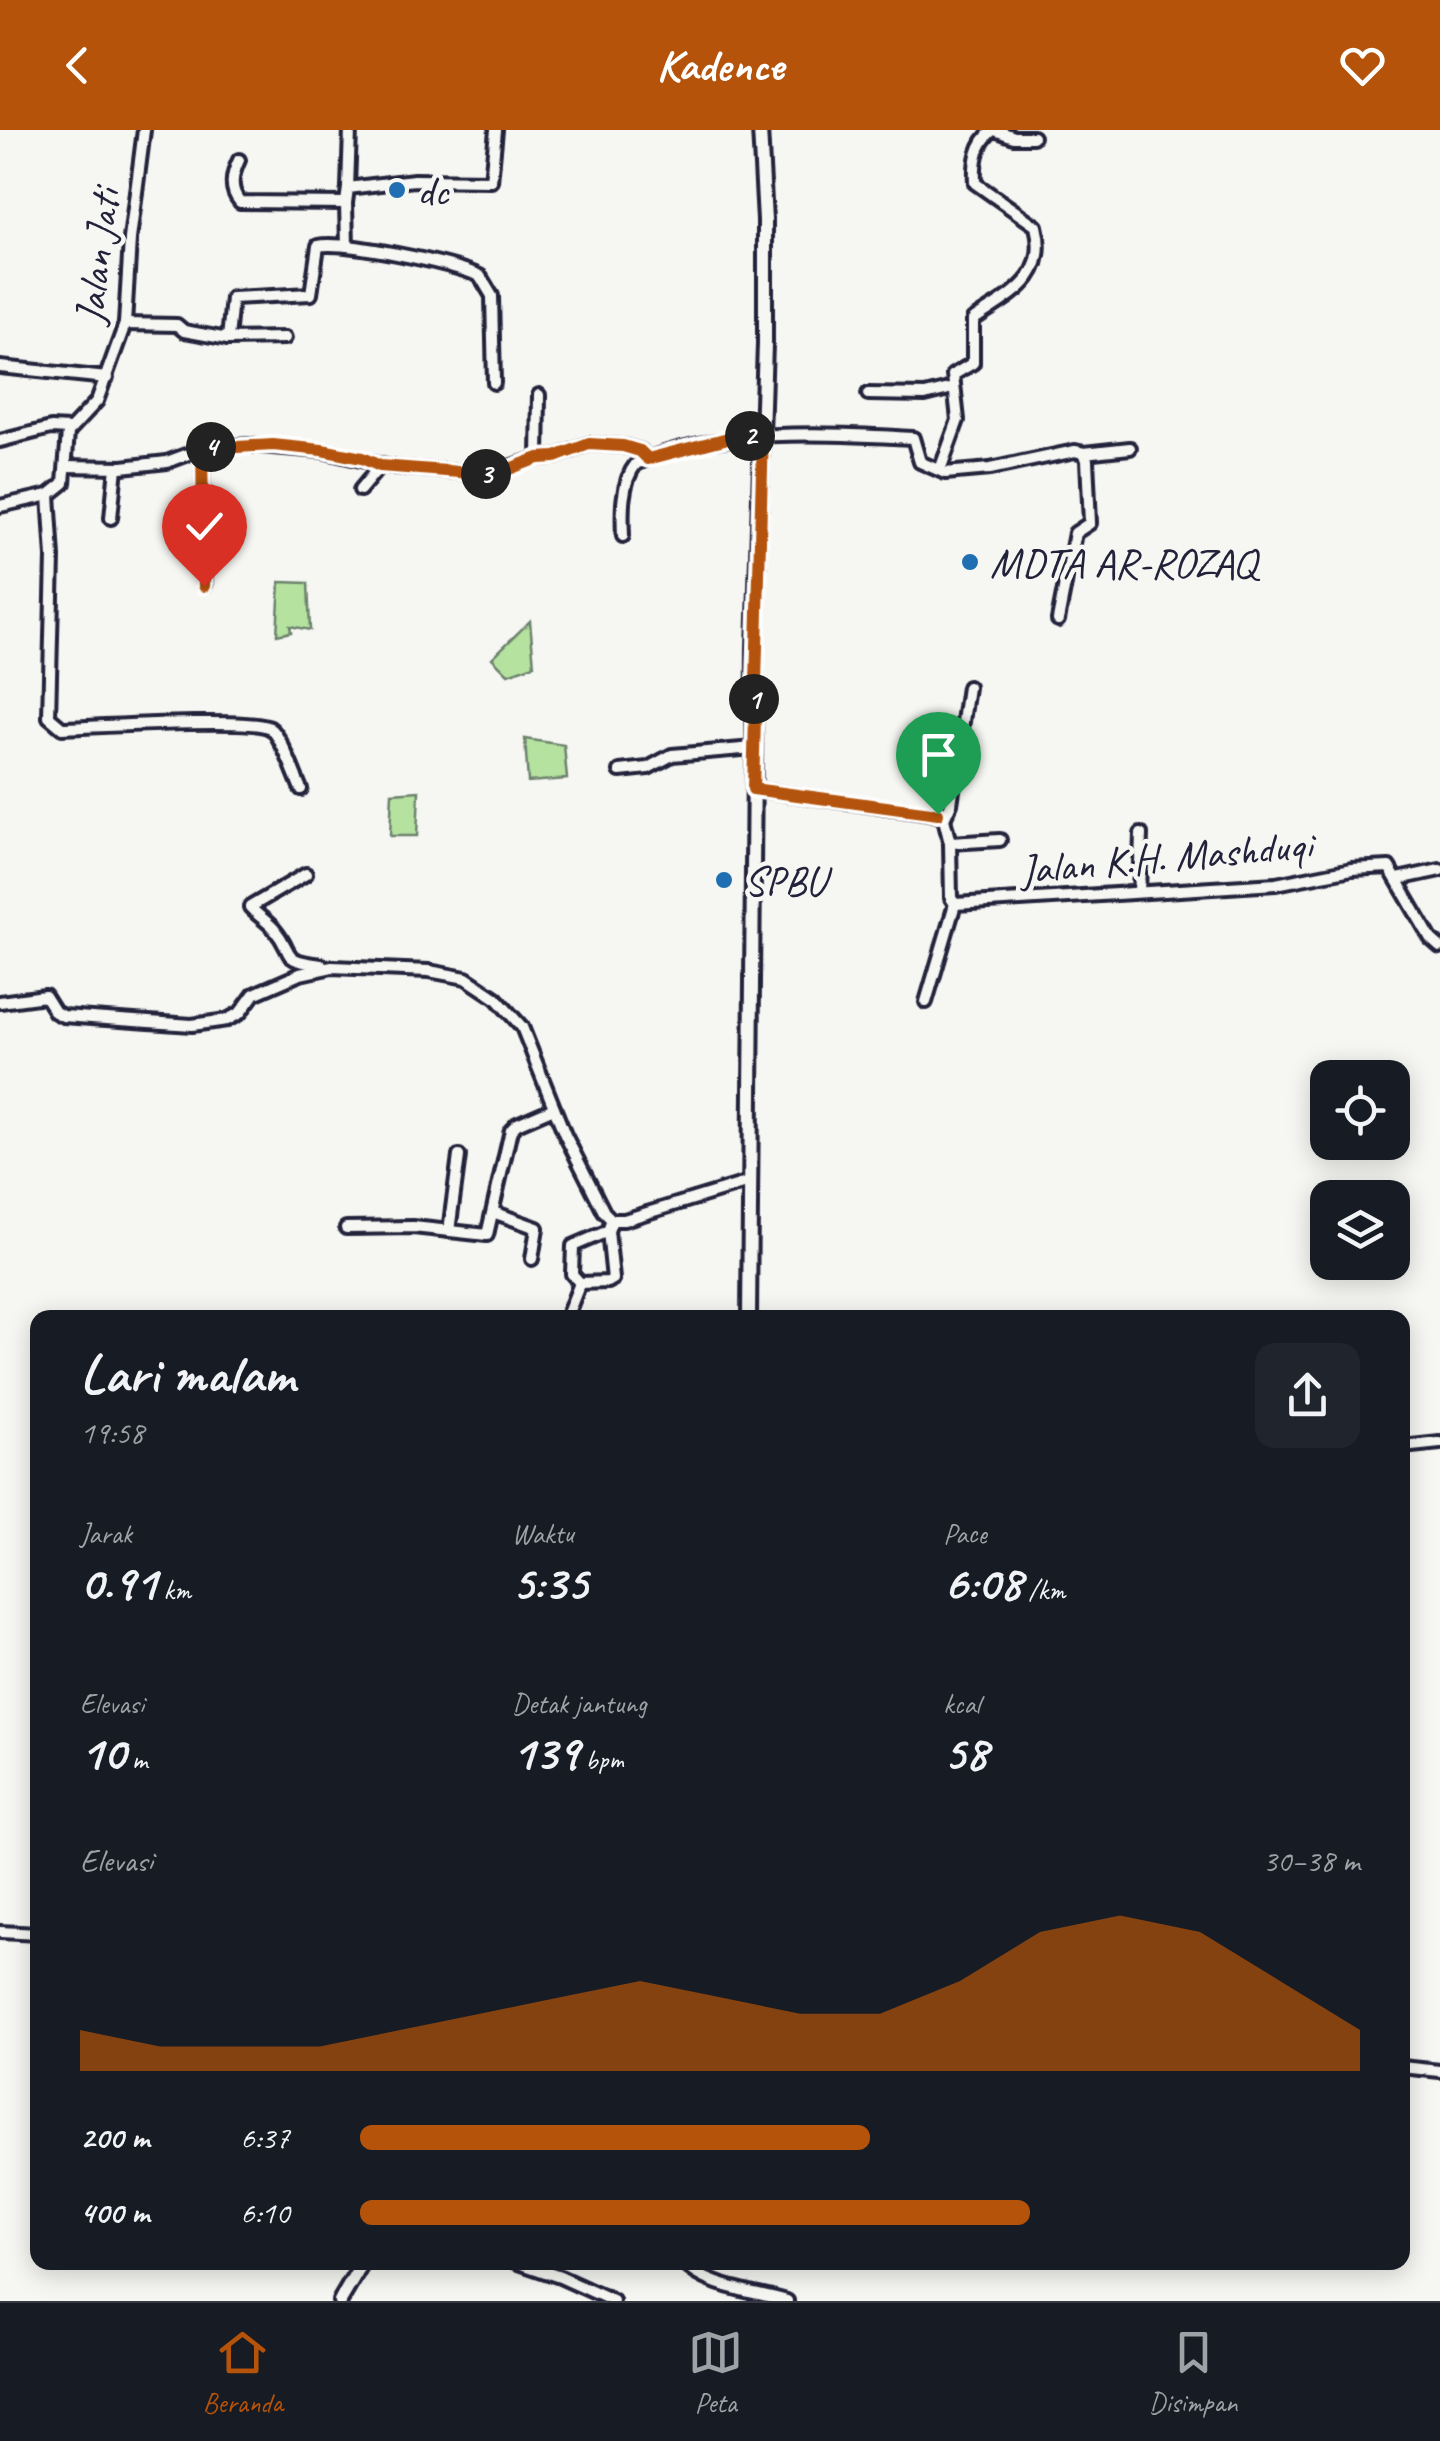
<!DOCTYPE html>
<html lang="id">
<meta charset="utf-8">
<style>
:root{--surface:#171b24;--page:#20242c;--text:#f1f3f6;--muted:#9ea1a6;--line:#363941;--accent:#b45309}
body{margin:0;font-family:Caveat,sans-serif;background:var(--page);color:var(--text);height:100vh;display:flex;flex-direction:column;font-size:38px;white-space:nowrap}
*{box-sizing:border-box;margin:0}
p{font-size:32px;color:var(--muted)}
.icon{flex:none;width:55px;height:55px;fill:none;stroke:currentColor;stroke-width:2;stroke-linecap:round;stroke-linejoin:round}
.map{position:relative;flex:1;overflow:hidden}
.side{position:absolute;left:30px;top:1180px;width:1380px;height:960px;display:flex;flex-direction:column;background:var(--surface);border-radius:20px;box-shadow:0 5px 25px #0003}
.side>*{flex:none}
.controls{position:absolute;left:1310px;top:930px;display:grid;gap:20px}
.controls a{display:grid;place-items:center;width:100px;height:100px;border-radius:20px;background:var(--surface);box-shadow:0 5px 25px #0003;font-size:50px}
.pin{position:absolute;display:grid;place-items:center;width:85px;height:85px;color:#fff;margin:-102px -42px;border-radius:50% 50% 50% 0;rotate:-45deg;box-shadow:0 0 10px #0007}
.pin .icon{rotate:45deg}
.km{position:absolute;width:50px;height:50px;margin:-25px;border-radius:50%;background:#222;color:#fff;font-size:28px;line-height:50px;text-align:center}
.round{display:grid;place-items:center;flex:none;width:105px;height:105px;border-radius:20px;background:var(--page)}
.overview{display:flex;align-items:center;justify-content:space-between;height:170px;padding:0 50px}
h1{font-size:55px;font-weight:600;line-height:75px}
.figures{display:grid;grid-template-columns:repeat(3,1fr);gap:15px;height:170px;padding:10px 50px}
.figures div{display:grid;align-content:center}
.figures b{font-size:50px;font-weight:600}
.figures small{font-size:28px;font-weight:400}
.figures p{font-size:28px}
.chart{height:280px;padding:20px 50px}
.chart p{display:flex;justify-content:space-between}
.chart svg{width:100%;height:180px;margin-top:10px;fill:var(--accent);opacity:.7}
ul{padding:0 50px;list-style:none;font-size:32px}
li{display:grid;grid-template-columns:160px 120px 1fr;align-items:center;height:75px}
li i{height:25px;border-radius:12px;background:var(--accent)}
header{display:flex;justify-content:space-between;align-items:center;height:130px;padding:0 50px;background:var(--accent);color:#fff;font-size:45px;font-weight:600}
.menu{display:flex;justify-content:space-around;align-items:center;height:140px;border-top:2px solid var(--line);background:var(--surface);font-size:28px;color:var(--muted)}
.menu a{display:grid;justify-items:center;gap:5px}
.menu .selected{color:var(--accent)}
.map>svg:first-child{display:block}
</style>
<header><svg class="icon" aria-label="back" viewBox="0 0 24 24"><path d="M15 5l-7 7 7 7"/></svg>Kadence<svg class="icon" aria-label="heart" viewBox="0 0 24 24"><path d="M12 20l-8-8c-3-5 5-10 8-4 3-6 11-1 8 4z"/></svg></header>
<div class="map">
<svg width="1440" height="2171" viewBox="0 0 1440 2171">
<rect width="100%" height="100%" fill="#f6f6f2"/>
<filter id="ink" filterUnits="userSpaceOnUse"><feTurbulence type="fractalNoise" baseFrequency=".01" numOctaves="2"/><feDisplacementMap in="SourceGraphic" scale="20" xChannelSelector="R" yChannelSelector="G"/><feConvolveMatrix kernelMatrix="1 2 1 2 8 2 1 2 1" color-interpolation-filters="sRGB"/></filter>
<g filter="url(#ink)">
<g fill="#b6e29f" stroke="#6c826d" stroke-width="2.5">
<polygon points="280,452 308,453 310,500 290,496 291,502 277,505"/>
<polygon points="530,491 534,535 508,544 492,528"/>
<polygon points="525,609 564,615 567,649 528,652"/>
<polygon points="419,661 417,706 390,706 392,663"/>
</g>
<g fill="none" stroke-linecap="round" stroke-linejoin="round">
<defs>
<g id="minor">
<polyline points="995,0 1014,7 1033,7"/>
<path d="M239 30C232 45 229 59 240 72L346 73 348 58 414 50 491 51 496 0"/>
<polyline points="348,58 350,0"/>
<polyline points="346,73 347,116"/>
<path d="M125 194 177 195 184 201 228 209 232 168 311 164 318 116C342 110 455 134 480 146L492 166 494 253"/>
<polyline points="228,209 285,208"/>
<polyline points="0,237 107,248"/>
<polyline points="868,264 925,265 953,258"/>
<polyline points="0,311 51,298 69,299"/>
<polyline points="202,319 205,455"/>
<polyline points="1084,323 1130,318"/>
<polyline points="538,328 539,265"/>
<polyline points="66,336 122,337 167,332 202,319 247,315 322,321 391,337 486,344 538,328 555,327 589,314 623,316 641,321 647,329"/>
<path d="M940 340 958 290 953 245 973 233V190C1009 165 1050 150 1036 96L975 53C974 32 976 14 993 0"/>
<polyline points="360,360 380,336"/>
<path d="M49 365 53 427 49 587 62 598C93 597 252 587 270 598 281 605 295 646 301 659"/>
<polyline points="0,376 49,365 64,353 68,302 97,271 125,194 130,109 144,0"/>
<polyline points="111,388 116,337"/>
<path d="M623 406C622 384 621 352 636 334 716 297 827 303 913 308L920 332 945 343 990 339 1075 321 1084 323 1087 330 1090 393 1075 403 1058 490"/>
<polyline points="620,641 648,638 672,625 754,618"/>
<polyline points="753,659 938,685 944,689 950,713 951,768 955,774 1276,754 1352,739 1389,737 1431,809 1440,817"/>
<polyline points="944,689 951,674 968,557"/>
<polyline points="950,713 1000,710"/>
<path d="M306 744 250 777C257 785 267 791 274 799 296 825 278 830 322 835"/>
<polyline points="1398,749 1440,740"/>
<polyline points="1139,762 1141,704"/>
<polyline points="0,872 45,866 55,882 63,886 192,895 227,890 240,883 254,864 300,844 332,837 429,841 466,848 496,868 522,897 565,1005 604,1082 612,1090 624,1090 749,1052"/>
<polyline points="926,872 955,774"/>
<polyline points="493,1082 537,1098 532,1129"/>
<polyline points="346,1098 413,1097 487,1105 511,1000 517,994 554,978"/>
<polyline points="449,1101 459,1026"/>
<polyline points="608,1101 573,1116 572,1144 580,1153 608,1152 613,1149 608,1101 612,1090"/>
<polyline points="567,1186 580,1153"/>
<polyline points="1402,1317 1440,1313"/>
<polyline points="0,1802 38,1804"/>
<polyline points="1402,1937 1440,1941"/>
<polyline points="516,2132 560,2147 613,2171"/>
<path d="M683 2132C706 2158 755 2161 787 2171"/>
</g>
<g id="major">
<polyline points="749,1188 755,518 765,214 765,90 760,0"/>
<polyline points="340,2171 363,2132"/>
</g>
</defs>
<use href="#minor" stroke="#22223b" stroke-width="18"/>
<use href="#major" stroke="#22223b" stroke-width="20"/>
<use href="#minor" stroke="#f6f6f2" stroke-width="10"/>
<use href="#major" stroke="#f6f6f2" stroke-width="12"/>
</g>
</g>
<g fill="none" stroke-linecap="round" stroke-linejoin="round" filter="url(#ink)">
<defs>
<polyline id="route" points="204,456 202,319 273,315 322,320 362,328 380,336 486,344 504,341 538,328 555,327 589,314 623,316 640,321 648,329 728,308 763,304 753,659 938,684"/>
</defs>
<use href="#route" stroke="#fff" stroke-width="20"/>
<use href="#route" stroke="#b45309" stroke-width="12"/>
</g>
<g fill="#1f6fb2" stroke="#f6f6f2" stroke-width="4">
<circle cx="397" cy="60" r="10"/>
<circle cx="970" cy="432" r="10"/>
<circle cx="724" cy="750" r="10"/>
</g>
<g text-anchor="middle" stroke-width="9" stroke-linejoin="round" paint-order="stroke">
<g font-size="42" fill="#22223b" stroke="#f6f6f2" text-anchor="start">
<text x="417" y="75">dc</text>
<text x="990" y="447">MDTA AR-ROZAQ</text>
<text x="744" y="765">SPBU</text>
</g>
<g font-size="42" fill="#22223b" stroke="#f6f6f2">
<text transform="translate(96 126) rotate(-83)" y="15">Jalan Jati</text>
<text transform="translate(1166 726) rotate(-5)" y="15">Jalan K.H. Mashduqi</text>
</g>
</g>
</svg>
<div class="controls">
<a><svg class="icon" aria-label="locate" viewBox="0 0 24 24"><circle cx="12" cy="12" r="6"/><path d="M12 2v4M12 18v4M2 12h4M18 12h4"/></svg></a>
<a><svg class="icon" aria-label="layers" viewBox="0 0 24 24"><path d="M12 4l9 5-9 5-9-5zM3 14l9 5 9-5"/></svg></a>
</div>
<div class="pin" style="left:938px;top:684px;background:#1e9e55"><svg class="icon" aria-label="arrive" viewBox="0 0 24 24"><path d="M6 21V4h12l-3 4 3 4H6"/></svg></div>
<div class="pin" style="left:204px;top:456px;background:#d93025"><svg class="icon" aria-label="check" viewBox="0 0 24 24"><path d="M5 12l5 5 9-10"/></svg></div>
<b class="km" style="left:754px;top:569px">1</b>
<b class="km" style="left:750px;top:306px">2</b>
<b class="km" style="left:486px;top:344px">3</b>
<b class="km" style="left:211px;top:317px">4</b>
<section class="side">
<div class="overview"><div><h1>Lari malam</h1><p>19:58</p></div><a class="round"><svg class="icon" aria-label="share" viewBox="0 0 24 24"><path d="M12 15V3M7 8l5-5 5 5M5 13v7h14v-7"/></svg></a></div>
<div class="figures">
<div><p>Jarak</p><b>0.91<small> km</small></b></div>
<div><p>Waktu</p><b>5:35</b></div>
<div><p>Pace</p><b>6:08<small> /km</small></b></div>
</div>
<div class="figures">
<div><p>Elevasi</p><b>10<small> m</small></b></div>
<div><p>Detak jantung</p><b>139<small> bpm</small></b></div>
<div><p>kcal</p><b>58</b></div>
</div>
<div class="chart"><p><span>Elevasi</span>30–38 m</p>
<svg viewBox="0 0 160 44" preserveAspectRatio="none"><path d="M0 44V34L10 38L20 38L30 38L40 34L50 30L60 26L70 22L80 26L90 30L100 30L110 22L120 10L130 6L140 10L150 22L160 34V44z"/></svg>
</div>
<ul>
<li><b>200 m</b>6:37<i style="width:51%"></i></li>
<li><b>400 m</b>6:10<i style="width:67%"></i></li>
</ul>
</section>
</div>
<nav class="menu">
<a class="selected"><svg class="icon" aria-label="home" viewBox="0 0 24 24"><path d="M3 11l9-7 9 7M6 9v11h12V9"/></svg>Beranda</a>
<a><svg class="icon" aria-label="map" viewBox="0 0 24 24"><path d="M3 6l6-2 6 2 6-2v14l-6 2-6-2-6 2zM9 4v14M15 6v14"/></svg>Peta</a>
<a><svg class="icon" aria-label="saved" viewBox="0 0 24 24"><path d="M7 4h10v16l-5-4-5 4z"/></svg>Disimpan</a>
</nav>
